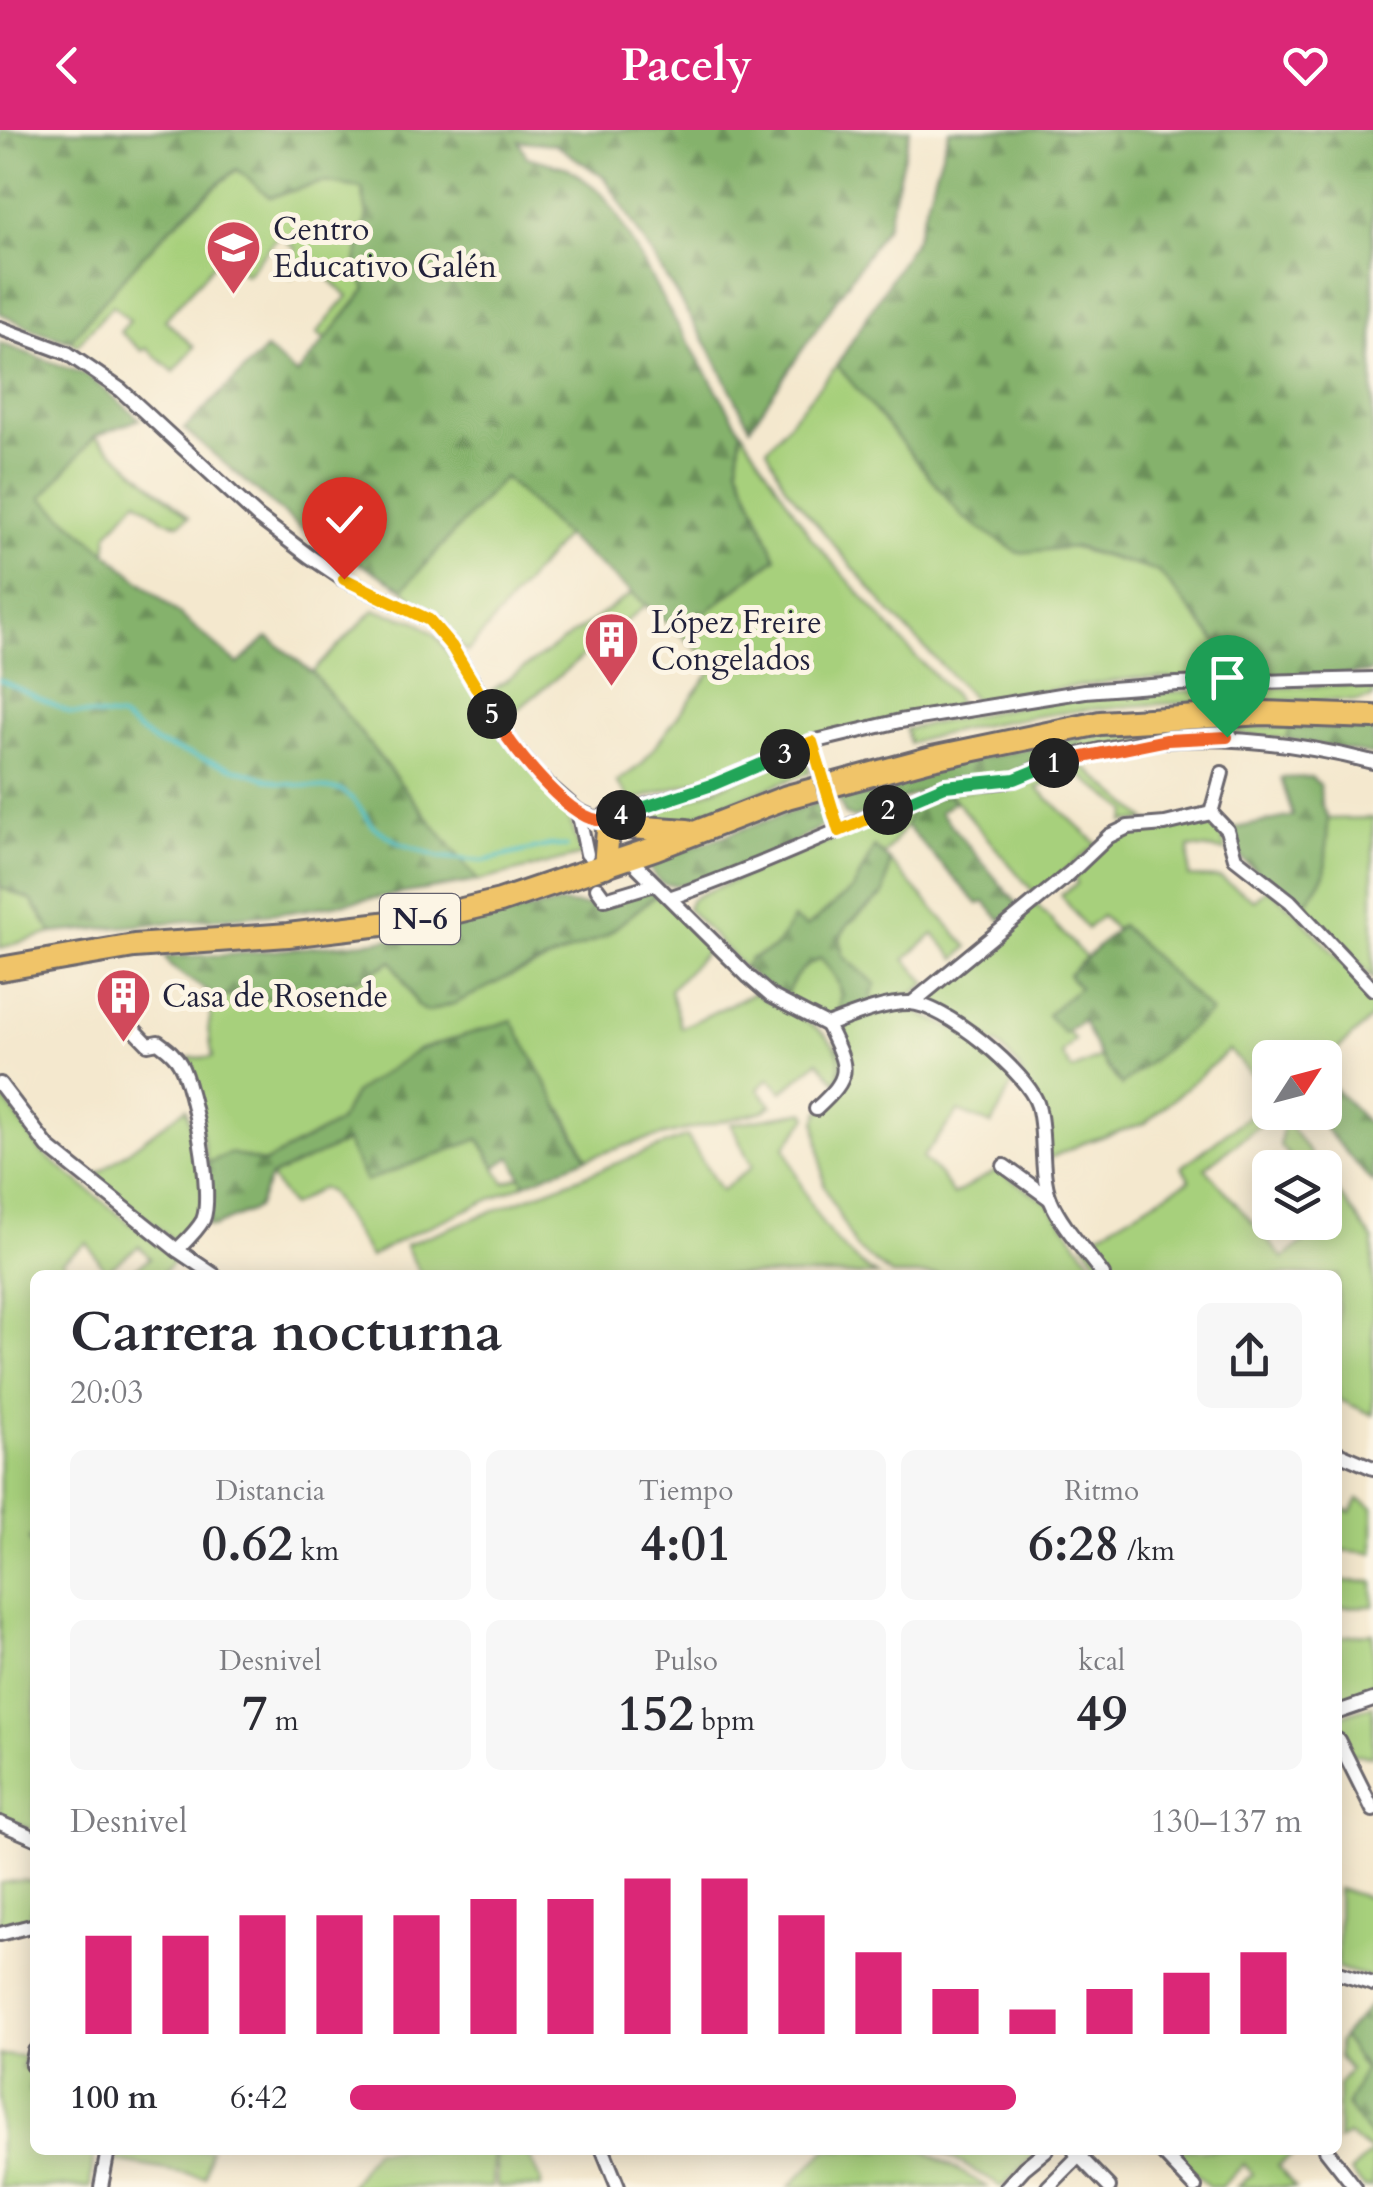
<!DOCTYPE html>
<html lang="es">
<meta charset="utf-8">
<style>
:root{--surface:#fff;--page:#f7f7f7;--text:#2b2b33;--muted:#7c7c81;--accent:#db2777}
body{margin:0;font-family:Cardo,serif;background:var(--page);color:var(--text);height:100vh;display:flex;flex-direction:column;font-size:38px;white-space:nowrap}
*{box-sizing:border-box;margin:0}
p{font-size:32px;color:var(--muted)}
.icon{flex:none;width:55px;height:55px;fill:none;stroke:currentColor;stroke-width:2;stroke-linecap:round;stroke-linejoin:round}
.map{position:relative;flex:1;overflow:hidden}
.sheet{position:absolute;left:30px;top:1140px;width:1312px;height:885px;display:flex;flex-direction:column;background:var(--surface);border-radius:15px;box-shadow:0 5px 25px #0003}
.sheet>*{flex:none}
.needle{width:65px;rotate:54deg}
.buttons{position:absolute;left:1252px;top:910px;display:grid;gap:20px}
.buttons a{display:grid;place-items:center;width:90px;height:90px;border-radius:15px;background:var(--surface);box-shadow:0 5px 25px #0003;font-size:50px}
.pin{position:absolute;display:grid;place-items:center;width:85px;height:85px;color:#fff;margin:-102px -42px;border-radius:50% 50% 50% 0;rotate:-45deg;box-shadow:0 0 10px #0007}
.pin .icon{rotate:45deg}
.km{position:absolute;width:50px;height:50px;margin:-25px;border-radius:50%;background:#222;color:#fff;font-size:28px;line-height:50px;text-align:center}
.round{display:grid;place-items:center;flex:none;width:105px;height:105px;border-radius:15px;background:var(--page)}
.summary{display:flex;align-items:center;justify-content:space-between;height:170px;padding:0 40px}
h1{font-size:55px;font-weight:600;line-height:75px}
.metrics{display:grid;grid-template-columns:repeat(3,1fr);gap:15px;height:170px;padding:10px 40px}
.metrics div{display:grid;align-content:center;border-radius:15px;background:var(--page);text-align:center}
.metrics b{font-size:50px;font-weight:600}
.metrics small{font-size:28px;font-weight:400}
.metrics p{font-size:28px}
.chart{height:280px;padding:20px 40px}
.chart p{display:flex;justify-content:space-between}
.chart svg{width:100%;height:180px;margin-top:10px;stroke:var(--accent);stroke-width:6}
ul{padding:0 40px;list-style:none;font-size:32px}
li{display:grid;grid-template-columns:160px 120px 1fr;align-items:center;height:75px}
li i{height:25px;border-radius:12px;background:var(--accent)}
header{display:flex;justify-content:space-between;align-items:center;height:130px;padding:0 40px;background:var(--accent);color:#fff;font-size:45px;font-weight:600}
.map>svg:first-child{display:block}
</style>
<header><svg class="icon" aria-label="back" viewBox="0 0 24 24"><path d="M15 5l-7 7 7 7"/></svg>Pacely<svg class="icon" aria-label="heart" viewBox="0 0 24 24"><path d="M12 20l-8-8c-3-5 5-10 8-4 3-6 11-1 8 4z"/></svg></header>
<div class="map">
<svg width="1373" height="2057" viewBox="0 0 1373 2057">
<defs>
<pattern id="forest-firs" width="22" height="20" patternUnits="userSpaceOnUse" patternTransform="scale(2.5)"><rect width="22" height="20" fill="#85b26c"/><path d="M5 1l3.5 6h-7zM16 11l3.5 6h-7z" fill="#6c905a"/></pattern>
</defs>
<rect width="100%" height="100%" fill="#fcf5e5"/>
<filter id="ink" filterUnits="userSpaceOnUse"><feTurbulence type="fractalNoise" baseFrequency=".01" numOctaves="2"/><feDisplacementMap in="SourceGraphic" scale="20" xChannelSelector="R" yChannelSelector="G"/><feConvolveMatrix kernelMatrix="1 2 1 2 8 2 1 2 1" color-interpolation-filters="sRGB"/></filter>
<filter id="wash" filterUnits="userSpaceOnUse"><feTurbulence type="fractalNoise" baseFrequency=".0048" numOctaves="4" result="noise"/><feDisplacementMap in="SourceGraphic" scale="40" xChannelSelector="R" yChannelSelector="G"/><feGaussianBlur stdDeviation="2.25" result="paint"/><feColorMatrix in="noise" values="0 0 0 0 0 0 0 0 0 0 0 0 0 0 0 0 0 1.4 0 .05"/><feComposite in="paint" operator="in"/></filter>
<g filter="url(#wash)">
<rect width="100%" height="100%" fill="#f4e8ce"/>
<g fill="#a7d07c" stroke="#64795c" stroke-width="2.5">
<path d="M238 39 270 67 323 52 362 58 367 85 356 133 366 159 326 210 317 203 348 166 308 130 292 147 295 118 279 105 246 145 222 125 165 190 194 217 174 242 146 218 142 221 120 202 130 191 113 175 77 215 70 211C121 149 174 88 238 39Z"/>
<polygon points="837,235 963,387 1159,442 1247,549 1136,548 976,571 891,483 785,356 767,319"/>
<polygon points="741,300 813,410 914,525 954,565 959,575 797,612 717,645 632,671 617,652 642,634 716,535 679,503 776,428 738,336"/>
<polygon points="95,306 189,387 179,394 162,389 137,370 108,403 106,425 41,368"/>
<polygon points="504,347 565,406 467,522 403,459"/>
<polygon points="632,463 646,475 511,585 491,561"/>
<polygon points="374,480 416,491 435,505 566,678 582,725 478,751 312,542"/>
<path d="M1373 554V568L1359 571C1216 568 1047 573 909 613L906 599 1015 577 1110 564Z"/>
<polygon points="1180,597 1290,597 1287,609 1231,603 1166,606 1082,622 1078,608"/>
<polygon points="802,628 806,631 810,642 679,692 647,694 658,682 785,630"/>
<polygon points="1080,633 1147,690 1124,692 1128,681 1077,643 1037,658 1097,714 1036,765 948,662 995,658"/>
<polygon points="911,677 906,696 884,725 874,718 853,759 807,797 793,790 775,818 750,829 744,838 687,778 690,771 699,765"/>
<polygon points="1373,688 1373,849 1345,816 1339,819 1302,780 1325,744 1328,689"/>
<polygon points="1211,689 1220,699 1226,721 1189,717 1189,747 1221,748 1254,770 1268,758 1297,783 1373,866 1373,887 1325,931 1325,928 1270,928 1270,965 1229,920 1146,993 1083,1013 1048,1029 1045,1008 1018,936 999,916 924,870 1036,774 1086,828 1069,845 1079,857 1063,903 1067,901 1075,910 1062,924 1072,940 1100,927 1121,955 1121,796 1116,800 1102,786 1087,799 1061,765 1077,754 1075,747 1114,708 1133,699"/>
<polygon points="890,731 968,817 956,829 934,804 905,829 927,853 914,863 874,875 871,866 876,854 842,826 840,807 848,794 884,764"/>
<polygon points="0,757 31,770 52,803 0,818"/>
<path d="M656 765 673 777 711 816 670 860 681 898 754 863C778 880 834 896 840 930 841 936 838 947 837 953L818 931 782 962 769 948 758 959 772 975 764 981 640 1011 587 1028 563 980 354 963 339 992 263 1033 231 1023 207 1033 189 928 213 927 208 900 214 866C281 869 333 866 392 831L418 876 456 873 508 847 604 807Z"/>
<path d="M820 828C838 847 845 859 838 886H820L785 868C793 848 800 837 820 828Z"/>
<polygon points="907,878 960,901 1016,946 992,995 959,981 922,1028 942,1047 953,1065 997,1040 1048,1073 1101,1145 892,1145 856,1118 824,1056 816,991 820,981 842,960 837,907 843,895 858,888"/>
<polygon points="0,963 41,1022 176,1130 160,1145 135,1145 132,1141 150,1128 139,1116 106,1141 87,1113 62,1131 72,1145 35,1145 35,1404 29,1409 35,1419 35,1701 0,1685"/>
<polygon points="1270,969 1270,982 1275,983 1205,1038 1283,1128 1339,1086 1325,1069 1325,1044 1373,1110 1373,1285 1338,1269 1338,1145 1108,1145 1084,1112 1190,1050 1182,1037"/>
<path d="M186 978C194 1009 214 1069 194 1097 189 1103 180 1106 173 1110L95 1046Z"/>
<path d="M805 982 808 987 785 1017C808 1073 823 1110 876 1145H421L405 1115 687 1006 721 1061 752 1037 731 994Z"/>
<polygon points="1284,988 1320,1037 1299,1037 1280,1015"/>
<polygon points="479,1009 505,1053 521,1046 525,1054 409,1105 370,1127 329,1062 321,1058 291,1076 270,1047 346,1012 367,1051"/>
<polygon points="1358,1369 1373,1377 1373,1423 1338,1420 1338,1376 1351,1382"/>
<polygon points="1338,1451 1373,1452 1373,1476 1338,1477"/>
<polygon points="1373,1503 1373,1566 1338,1576 1338,1507"/>
<polygon points="1373,1575 1373,1626 1348,1624 1338,1604 1338,1587"/>
<polygon points="24,1750 35,1753 35,1769 28,1788 0,1796 0,1753"/>
<polygon points="1338,1759 1373,1769 1373,1848 1338,1838"/>
<polygon points="1342,1907 1364,1939 1347,1975 1373,2011 1373,2057 1364,2057 1350,2042 1372,2022 1348,2005 1338,2011 1338,1955 1350,1939 1338,1928 1338,1913"/>
<polygon points="0,1925 25,1926 22,1938 34,1939 29,1961 35,1963 35,2020 94,2020 90,2057 0,2057"/>
<polygon points="119,2020 210,2020 205,2047 117,2031"/>
<polygon points="374,2020 493,2020 492,2057 349,2057"/>
<polygon points="495,2020 526,2020 541,2049 541,2057 497,2057"/>
<polygon points="826,2020 923,2020 987,2057 789,2057"/>
<polygon points="939,2020 1040,2020 1002,2057"/>
<polygon points="1174,2020 1288,2020 1292,2025 1278,2036 1295,2057 1237,2057 1253,2044 1244,2034 1221,2057 1209,2057"/>
</g>
<g fill="url(#forest-firs)" stroke="#546a54" stroke-width="2.5">
<path d="M0 0H910L887 95 750 297 713 225 606 49 555 14 519 11 527 27 568 38 601 62 616 83 667 177 741 300 738 336 776 428 679 503 565 406 504 347 403 459 299 397 184 299 266 219 297 245 366 159 356 133 367 85 362 58 323 52 270 67 237 39C173 88 121 149 70 211L35 200 0 183Z"/>
<polygon points="949,0 1373,0 1373,537 1370,543 1247,549 1159,442 1075,417 1018,423 963,387 837,235 916,108"/>
<polygon points="0,213 87,245 140,289 95,306 42,368 238,534 268,507 312,542 478,751 290,782 52,803 31,770 0,757"/>
<polygon points="1290,597 1373,600 1373,625 1287,609"/>
<polygon points="1078,608 1082,622 1045,630 1001,646 955,649 853,688 845,684 838,669 889,647"/>
<polygon points="1311,647 1320,655 1321,675 1328,689 1325,744 1302,780 1241,728 1231,699 1293,686 1281,648"/>
<polygon points="948,662 954,672 940,682 1019,776 1000,790 985,772 978,774 906,696 911,677"/>
<path d="M820 672 825 694C800 713 694 762 664 754 656 751 653 743 649 737L655 730Z"/>
<path d="M874 717 890 731 884 764 848 794 840 807 843 826 876 854 871 866 874 875 838 886C845 859 838 848 821 828 800 837 793 848 785 868L744 839 750 829 775 818 793 789 807 797 853 759Z"/>
<polygon points="650,758 656,765 604,807 508,847 456,873 427,882 418,876 392,831 366,846 291,868 252,868 214,866 170,836 165,827 224,825 376,811 444,799 559,773 597,777 605,771"/>
<polygon points="1121,795 1211,882 1121,955 1100,927 1083,891 1064,903 1047,885 1079,857 1068,845"/>
<polygon points="512,890 587,1028 525,1054 511,1027 496,1037 479,1009 366,1051 346,1012 270,1047 257,1078 213,1097 207,1096 210,1062 207,1033 231,1023 264,1033 339,992 354,963 418,920"/>
<polygon points="1325,948 1373,999 1373,1053 1311,983 1325,982"/>
<polygon points="1373,1871 1373,2011 1347,1975 1364,1939 1342,1907"/>
</g>
<g fill="none" stroke-linecap="round" stroke-linejoin="round">
<polyline stroke="#50bfc5" stroke-width="4" points="0,550 71,583 121,588 158,614 280,653 341,660 353,669 374,697 399,713 439,727 483,731 551,715 567,717"/>
</g>
</g>
<g filter="url(#ink)">
<g fill="none" stroke-linecap="round" stroke-linejoin="round">
<defs>
<g id="street">
<polyline points="0,198 67,223 121,260 259,388 309,426 343,449 429,490 452,517 507,608 538,646 578,681 598,690 712,655 812,612 900,591 1085,561 1177,554 1373,549"/>
<polyline points="578,681 587,724"/>
<polyline points="1211,683 1222,643"/>
<path d="M629 728 749 847 771 866 827 895C852 886 882 873 909 873 943 873 1029 943 1038 976 1046 1006 1039 1039 1050 1069 1061 1096 1086 1121 1103 1145"/>
<polyline points="597,758 605,769 655,754"/>
<path d="M672 767C764 736 850 693 940 658 965 648 990 657 1015 649 1025 646 1033 639 1043 636 1150 598 1264 604 1373 632"/>
<polyline points="912,873 1070,743 1109,706 1128,697 1165,694 1211,683 1227,700 1235,728 1290,771 1373,859"/>
<path d="M121 886 148 914 158 912C166 918 175 924 180 934 193 957 214 1065 203 1090 197 1101 186 1111 177 1120"/>
<polyline points="0,954 48,1017 177,1120 214,1145"/>
<path d="M816 979C853 945 849 940 827 895"/>
<polyline points="1004,1036 1050,1069"/>
<polyline points="1338,1323 1373,1338"/>
<polyline points="1338,1582 1373,1570"/>
<polyline points="1338,1610 1373,1680"/>
<polyline points="0,1693 35,1708"/>
<polyline points="0,1804 35,1795"/>
<polyline points="1338,1843 1373,1854"/>
<polyline points="32,1935 35,1921"/>
<polyline points="603,2020 618,2057"/>
<polyline points="1160,2020 1195,2057"/>
<polyline points="1326,2020 1355,2057"/>
<polyline points="1075,2022 1109,2057"/>
<polyline points="101,2057 108,2020"/>
<polyline points="1007,2057 1024,2038 1046,2020"/>
<polyline points="1048,2057 1085,2020"/>
</g>
<g id="highway">
<polyline points="618,686 630,697 687,701"/>
<polyline points="605,736 609,688"/>
<polyline points="0,839 134,816 288,805 424,789 500,771 656,718 787,667 932,628 1100,593 1263,583 1373,587"/>
</g>
</defs>
<use href="#street" stroke="#6c676e" stroke-width="18"/>
<use href="#highway" stroke="#6c676e" stroke-width="28"/>
<use href="#street" stroke="#fff" stroke-width="12"/>
<use href="#highway" stroke="#f0c469" stroke-width="22"/>
<defs>
<polyline id="street-bridge" points="818,635 831,676"/>
</defs>
<use href="#street-bridge" stroke="#6c676e" stroke-width="18" stroke-linecap="butt"/>
<use href="#street-bridge" stroke="#fff" stroke-width="12"/>
</g>
</g>
<g fill="none" stroke-linecap="round" stroke-linejoin="round" filter="url(#ink)">
<defs>
<polyline id="split-1" points="1054,633 1167,610 1227,607"/>
<polyline id="split-2" points="888,680 945,656 1015,649 1054,633"/>
<polyline id="split-3" points="785,624 812,612 839,701 888,680"/>
<polyline id="split-4" points="621,685 712,655 785,624"/>
<path id="split-5" d="M492 584C509 613 563 684 597 690 605 691 614 687 621 685"/>
<polyline id="split-6" points="344,449 429,490 452,517 492,584"/>
</defs>
<use href="#split-1" stroke="#fff" stroke-width="20"/>
<use href="#split-2" stroke="#fff" stroke-width="20"/>
<use href="#split-3" stroke="#fff" stroke-width="20"/>
<use href="#split-4" stroke="#fff" stroke-width="20"/>
<use href="#split-5" stroke="#fff" stroke-width="20"/>
<use href="#split-6" stroke="#fff" stroke-width="20"/>
<use href="#split-1" stroke="#f0652b" stroke-width="12"/>
<use href="#split-2" stroke="#22a559" stroke-width="12"/>
<use href="#split-3" stroke="#f5b400" stroke-width="12"/>
<use href="#split-4" stroke="#22a559" stroke-width="12"/>
<use href="#split-5" stroke="#f0652b" stroke-width="12"/>
<use href="#split-6" stroke="#f5b400" stroke-width="12"/>
</g>
<defs>
<symbol id="school-pin" viewBox="-11 -11 22 30"><path d="M0 17L-7.5 6A9.5 9.5 0 1 1 7.5 6Z" fill="#d1495b" stroke="#fcf5e5"/><path d="M0-5L7-2L0 1L-7-2ZM-4 1L0 2.5L4 1V4Q0 6-4 4Z" fill="#fff"/></symbol>
<symbol id="building-pin" viewBox="-11 -11 22 30"><path d="M0 17L-7.5 6A9.5 9.5 0 1 1 7.5 6Z" fill="#d1495b" stroke="#fcf5e5"/><path d="M-4-6H4V6H1V3H-1V6H-4ZM-2.5-4.3h1.7v1.8h-1.7ZM.8-4.3h1.7v1.8H.8ZM-2.5-1h1.7V.8h-1.7ZM.8-1h1.7V.8H.8Z" fill="#fff"/></symbol>
</defs>
<g fill-rule="evenodd">
<use href="#school-pin" x="202" y="86" width="63" height="86"/>
<use href="#building-pin" x="580" y="478" width="63" height="86"/>
<use href="#building-pin" x="92" y="834" width="63" height="86"/>
</g>
<g text-anchor="middle" stroke-width="10" stroke-linejoin="round" paint-order="stroke">
<rect fill="#fcf5e5" stroke="#63616e" stroke-width="2.5" x="380" y="764" width="80" height="50" rx="8"/>
<g font-size="30" font-weight="bold" fill="#22223b">
<text x="420" y="799">N-6</text>
</g>
<g font-size="32" fill="#22223b" stroke="#fcf5e5" text-anchor="start">
<text x="273" y="110">Centro<tspan x="273" dy="37">Educativo Galén</tspan></text>
<text x="651" y="503">López Freire<tspan x="651" dy="37">Congelados</tspan></text>
<text x="162" y="877">Casa de Rosende</text>
</g>
</g>
</svg>
<div class="buttons">
<a><svg class="needle" viewBox="-14 -14 28 28"><path d="M0-13l5 13h-10z" fill="#e53935"/><path d="M0 13l5-13h-10z" fill="#7c7c81"/></svg></a>
<a><svg class="icon" aria-label="layers" viewBox="0 0 24 24"><path d="M12 4l9 5-9 5-9-5zM3 14l9 5 9-5"/></svg></a>
</div>
<div class="pin" style="left:1227px;top:607px;background:#1e9e55"><svg class="icon" aria-label="arrive" viewBox="0 0 24 24"><path d="M6 21V4h12l-3 4 3 4H6"/></svg></div>
<div class="pin" style="left:344px;top:449px;background:#d93025"><svg class="icon" aria-label="check" viewBox="0 0 24 24"><path d="M5 12l5 5 9-10"/></svg></div>
<b class="km" style="left:1054px;top:633px">1</b>
<b class="km" style="left:888px;top:680px">2</b>
<b class="km" style="left:785px;top:624px">3</b>
<b class="km" style="left:621px;top:685px">4</b>
<b class="km" style="left:492px;top:584px">5</b>
<section class="sheet">
<div class="summary"><div><h1>Carrera nocturna</h1><p>20:03</p></div><a class="round"><svg class="icon" aria-label="share" viewBox="0 0 24 24"><path d="M12 15V3M7 8l5-5 5 5M5 13v7h14v-7"/></svg></a></div>
<div class="metrics">
<div><p>Distancia</p><b>0.62<small> km</small></b></div>
<div><p>Tiempo</p><b>4:01</b></div>
<div><p>Ritmo</p><b>6:28<small> /km</small></b></div>
</div>
<div class="metrics">
<div><p>Desnivel</p><b>7<small> m</small></b></div>
<div><p>Pulso</p><b>152<small> bpm</small></b></div>
<div><p>kcal</p><b>49</b></div>
</div>
<div class="chart"><p><span>Desnivel</span>130–137 m</p>
<svg viewBox="0 0 160 44" preserveAspectRatio="none"><path d="M5 44V20M15 44V20M25 44V15M35 44V15M45 44V15M55 44V11M65 44V11M75 44V6M85 44V6M95 44V15M105 44V24M115 44V33M125 44V38M135 44V33M145 44V29M155 44V24"/></svg>
</div>
<ul>
<li><b>100 m</b>6:42<i style="width:70%"></i></li>
</ul>
</section>
</div>
